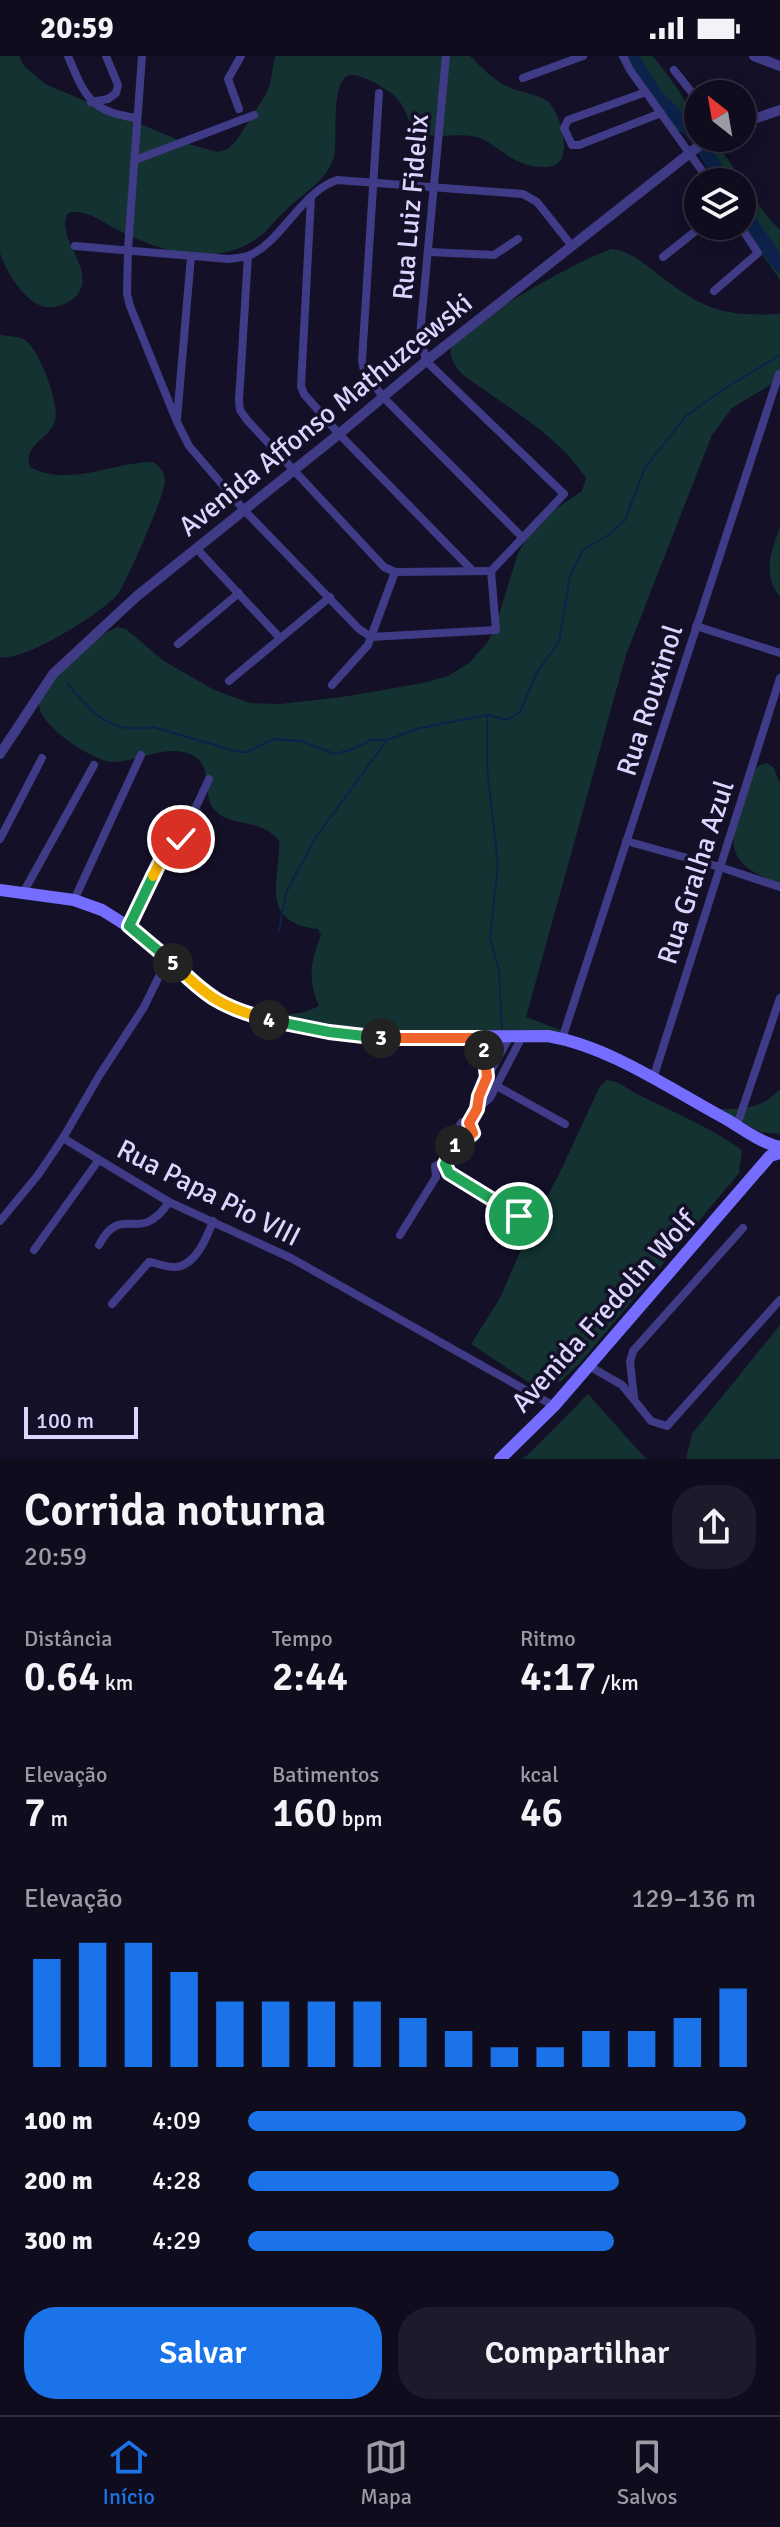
<!DOCTYPE html>
<html lang="pt">
<meta charset="utf-8">
<style>
:root{--surface:#0f0c1e;--page:#1d1a2b;--text:#f1f3f6;--muted:#9b9ba4;--line:#2f2c3c;--accent:#1a73e8}
body{margin:0;font-family:Signika,sans-serif;background:var(--page);color:var(--text);height:100vh;display:flex;flex-direction:column;font-size:30px;white-space:nowrap}
*{box-sizing:border-box;margin:0}
p{font-size:26px;color:var(--muted)}
.icon{flex:none;width:44px;height:44px;fill:none;stroke:currentColor;stroke-width:2;stroke-linecap:round;stroke-linejoin:round}
.map{position:relative;height:1403px;overflow:hidden}
.panel{display:flex;flex-direction:column;background:var(--surface);flex:1}
.panel>*{flex:none}
.needle{width:52px;rotate:329deg}
.tools{position:absolute;left:684px;top:24px;display:grid;gap:16px}
.tools a{display:grid;place-items:center;width:72px;height:72px;border-radius:50%;background:var(--surface);box-shadow:0 4px 20px #0003,0 0 0 2px var(--line);font-size:40px}
.scale{position:absolute;left:24px;bottom:20px;width:114px;box-sizing:border-box;padding-left:8px;border:4px solid #dcd6ff;border-top:0;font-size:22px;line-height:28px;white-space:nowrap;color:#dcd6ff;-webkit-text-stroke:6px #141028;paint-order:stroke}
.pin{position:absolute;display:grid;place-items:center;width:68px;height:68px;color:#fff;margin:-34px;border:4px solid #fff;border-radius:50%;box-shadow:0 2px 8px #0007}
.km{position:absolute;width:40px;height:40px;margin:-20px;border-radius:50%;background:#222;color:#fff;font-size:22px;line-height:40px;text-align:center}
.round{display:grid;place-items:center;flex:none;width:84px;height:84px;border-radius:32px;background:var(--page)}
.overview{display:flex;align-items:center;justify-content:space-between;height:136px;padding:0 24px}
h1{font-size:44px;font-weight:600;line-height:60px}
.stats{display:grid;grid-template-columns:repeat(3,1fr);gap:12px;height:136px;padding:8px 24px}
.stats div{display:grid;align-content:center}
.stats b{font-size:40px;font-weight:600}
.stats small{font-size:22px;font-weight:400}
.stats p{font-size:22px}
.chart{height:224px;padding:16px 24px}
.chart p{display:flex;justify-content:space-between}
.chart svg{width:100%;height:144px;margin-top:8px;stroke:var(--accent);stroke-width:6}
.primary-button{display:flex;gap:16px;margin-top:auto;padding:16px 24px}
.primary-button a{flex:1;height:92px;border-radius:32px;background:var(--accent);color:#fff;font-size:32px;font-weight:600;line-height:92px;text-align:center}
.primary-button a+a{background:var(--page);color:var(--text)}
ul{padding:0 24px;list-style:none;font-size:26px}
li{display:grid;grid-template-columns:128px 96px 1fr;align-items:center;height:60px}
li i{height:20px;border-radius:10px;background:var(--accent)}
.status{display:flex;justify-content:space-between;align-items:center;height:56px;padding:0 40px;background:var(--surface);direction:ltr}
.status svg{height:22px;fill:currentColor}
.dock{display:flex;justify-content:space-around;align-items:center;height:112px;border-top:2px solid var(--line);background:var(--surface);font-size:22px;color:var(--muted)}
.dock a{display:grid;justify-items:center;gap:4px}
.dock .current{color:var(--accent)}
.map>svg:first-child{display:block}
</style>
<div class="status"><b>20:59</b><svg viewBox="0 0 49 12"><path d="M0 12V9h3v3zM5 12V6h3v6zM10 12V3h3v9zM15 12V0h3v12zM26 1h20v11H26zM47 4h2v5h-2z"/></svg></div>
<div class="map">
<svg width="780" height="1403" viewBox="0 0 780 1403">
<rect width="100%" height="100%" fill="#141028"/>
<g fill="#133231">
<path d="M0 0H19L24 10 45 28 188 88 218 96 228 93 236 85 265 40 270 28 275 0H470C483 13 495 26 513 33 524 37 537 38 547 45 559 54 571 94 559 106 555 110 549 111 543 111 517 111 505 96 484 84 464 73 437 86 419 75 407 68 407 54 399 45 392 35 370 23 358 20 327 10 339 82 334 101 327 125 302 138 286 154 278 161 272 169 265 176 222 214 164 198 118 174 103 167 86 152 68 157 54 181 96 212 78 238 71 247 57 252 46 251 26 249 5 214 0 197 0 180 0 158 0 141 0 94 0 47 0 0Z"/>
<path d="M618 0H653C668 21 696 50 693 77L686 79C662 67 631 23 618 0Z"/>
<path d="M720 93C741 119 756 150 780 174V224L742 169V126H712L707 118 711 100Z"/>
<path d="M613 193C634 196 650 213 667 225 708 256 729 260 780 258V323L732 352 712 379 626 599 526 961 566 976C473 974 371 982 280 960L305 956 319 950C307 923 311 906 321 879L318 873C257 866 281 823 279 784 258 761 229 772 214 753 201 737 214 710 192 699 166 687 138 706 113 706 92 705 46 673 40 654 37 645 42 638 46 631L100 580 117 571 126 573 164 605 214 634 250 647 280 648 342 641 423 627 448 620 469 607 488 586 495 572 518 497 531 475 551 456 582 435 586 422C556 376 503 350 461 317 455 309 447 300 452 289 461 270 590 197 613 193Z"/>
<path d="M0 279C8 280 18 280 25 284 39 293 60 348 55 365 49 384 23 388 30 411 68 432 113 406 153 406 161 411 165 417 165 426 165 437 125 531 117 539 100 558 24 606 0 601Z"/>
<path d="M780 471V541C762 518 771 496 780 471Z"/>
<path d="M767 707 774 712 780 728V827C710 805 735 772 751 718L758 710Z"/>
<path d="M607 1024C618 1025 626 1032 635 1037 672 1056 709 1070 742 1094L739 1117 580 1307 561 1325 537 1332 471 1288 500 1242 529 1175 561 1114 600 1030Z"/>
<path d="M780 1033V1078L760 1076 720 1053C744 1054 764 1051 780 1033Z"/>
<polygon points="780,1269 780,1403 686,1403 692,1378"/>
<polygon points="588,1338 646,1403 522,1403 530,1397"/>
</g>
<g fill="none" stroke-linecap="round" stroke-linejoin="round">
<g stroke="#0c224a" stroke-width="2">
<path d="M67 627C93 657 109 679 153 671L239 696H247L274 683 301 685 335 698 353 693 371 684H387L420 672 487 659 507 664 520 656 537 616 559 586 570 519 583 494 610 478 625 464 645 412 686 360 724 333 780 299"/>
<polyline points="487,659 487,711 498,808 490,882 499,914 502,973"/>
<polyline points="279,875 286,837 314,784 387,684"/>
</g>
<g stroke="#0c224a" stroke-width="14">
<polyline points="631,0 655,39 695,79 724,126"/>
<polyline points="742,155 780,209"/>
</g>
<g stroke="#3f3b86" stroke-width="8">
<path d="M68 0C85 41 91 56 137 62"/>
<polyline points="142,0 128,193 127,238 130,250 177,366 189,390 245,455 359,573 371,581"/>
<polyline points="446,0 420,279 426,305 564,438 491,515"/>
<polyline points="623,0 630,14 710,126"/>
<polyline points="674,14 693,38 698,39"/>
<polyline points="523,22 583,0"/>
<polyline points="646,36 568,64 564,72 572,89 579,89 661,57"/>
<polyline points="379,37 362,304 364,315 383,341 523,482"/>
<polyline points="701,38 727,31 731,38"/>
<polyline points="91,46 108,43 116,37 118,29 106,0"/>
<polyline points="239,53 228,23 241,0"/>
<polyline points="135,104 254,59"/>
<polyline points="311,142 301,330 304,338 339,378 471,513"/>
<path d="M75 190 228 203C234 202 242 202 248 200 280 188 301 136 337 124L523 138 537 146 572 190"/>
<polyline points="430,196 494,199 518,183"/>
<polyline points="248,200 239,344 240,354 247,364 384,511 395,516 491,515"/>
<polyline points="663,201 702,170"/>
<polyline points="714,235 758,197 740,170"/>
<polyline points="177,363 191,200"/>
<polyline points="197,493 280,582"/>
<polyline points="696,570 780,597"/>
<polyline points="371,581 496,574 491,515"/>
<polyline points="178,588 239,537"/>
<polyline points="229,625 330,541"/>
<polyline points="332,629 368,589 395,516"/>
<polyline points="0,783 42,702"/>
<polyline points="626,785 720,811 780,831"/>
<polyline points="23,837 94,709"/>
<polyline points="74,844 141,699"/>
<polyline points="129,870 164,798 181,783 209,723"/>
<polyline points="483,982 487,1021"/>
<polyline points="562,983 779,318"/>
<polyline points="653,1023 780,622"/>
<polyline points="486,1024 565,1068"/>
<polyline points="477,1053 490,1042 522,981"/>
<polyline points="469,1067 477,1053 481,1032 509,982"/>
<polyline points="737,1069 780,942"/>
<polyline points="63,1082 169,1146 291,1202 554,1350"/>
<polyline points="445,1108 460,1081 456,1075 462,1066 469,1067 473,1073 472,1079 465,1082 460,1081"/>
<polyline points="449,1117 519,1160"/>
<polyline points="436,1121 435,1110 441,1107 445,1108"/>
<polyline points="0,1165 38,1119 63,1082 99,1020 144,951 168,902"/>
<polyline points="400,1179 436,1121"/>
<path d="M99 1189C122 1145 139 1191 169 1146"/>
<polyline points="34,1194 98,1105"/>
<path d="M112 1248 149 1206C158 1207 167 1212 176 1211 196 1209 207 1181 213 1165"/>
<polyline points="589,1310 622,1329 651,1365 667,1370 780,1244"/>
<polyline points="634,1341 630,1306 633,1295 743,1172"/>
</g>
<g stroke="#3f3b86" stroke-width="10">
<polyline points="754,0 780,10"/>
<polyline points="742,67 780,54"/>
<polyline points="0,698 53,618 137,540 339,378 426,305 709,82"/>
</g>
<g stroke="#746dff" stroke-width="12">
<path d="M0 834 74 844 102 854 137 876 212 943 235 955 289 969 367 981 548 980C611 991 670 1033 726 1063 743 1073 761 1087 780 1091"/>
<polyline points="500,1403 554,1350 770,1100 780,1097"/>
</g>
</g>
<g fill="none" stroke-linecap="round" stroke-linejoin="round">
<defs>
<polyline id="split-1" points="455,1089 445,1108 449,1117 519,1160"/>
<polyline id="split-2" points="455,1089 460,1081 467,1082 473,1077 469,1067 477,1053 479,1040 487,1021 484,994"/>
<polyline id="split-3" points="381,982 483,982 484,994"/>
<polyline id="split-4" points="269,964 329,976 381,982"/>
<path id="split-5" d="M173 907C208 942 222 951 269 964"/>
<polyline id="split-6" points="153,820 129,870 173,907"/>
<polyline id="split-7" points="153,820 164,798 181,783"/>
</defs>
<use href="#split-1" stroke="#fff" stroke-width="16"/>
<use href="#split-2" stroke="#fff" stroke-width="16"/>
<use href="#split-3" stroke="#fff" stroke-width="16"/>
<use href="#split-4" stroke="#fff" stroke-width="16"/>
<use href="#split-5" stroke="#fff" stroke-width="16"/>
<use href="#split-6" stroke="#fff" stroke-width="16"/>
<use href="#split-7" stroke="#fff" stroke-width="16"/>
<use href="#split-1" stroke="#22a559" stroke-width="10"/>
<use href="#split-2" stroke="#f0652b" stroke-width="10"/>
<use href="#split-3" stroke="#f0652b" stroke-width="10"/>
<use href="#split-4" stroke="#22a559" stroke-width="10"/>
<use href="#split-5" stroke="#f5b400" stroke-width="10"/>
<use href="#split-6" stroke="#22a559" stroke-width="10"/>
<use href="#split-7" stroke="#f5b400" stroke-width="10"/>
</g>
<g text-anchor="middle" stroke-width="7" stroke-linejoin="round" paint-order="stroke">
<g font-size="28" fill="#dcd6ff" stroke="#141028">
<text transform="translate(410 151) rotate(-85)" y="10">Rua Luiz Fidelix</text>
<text transform="translate(325 358) rotate(-39)" y="10">Avenida Affonso Mathuzcewski</text>
<text transform="translate(649 644) rotate(-72)" y="10">Rua Rouxinol</text>
<text transform="translate(695 816) rotate(-72)" y="10">Rua Gralha Azul</text>
<text transform="translate(209 1136) rotate(27)" y="10">Rua Papa Pio VIII</text>
<text transform="translate(603 1255) rotate(-48)" y="10">Avenida Fredolin Wolf</text>
</g>
</g>
</svg>
<div class="tools">
<a><svg class="needle" viewBox="-14 -14 28 28"><path d="M0-13l5 13h-10z" fill="#e53935"/><path d="M0 13l5-13h-10z" fill="#9b9ba4"/></svg></a>
<a><svg class="icon" aria-label="layers" viewBox="0 0 24 24"><path d="M12 4l9 5-9 5-9-5zM3 14l9 5 9-5"/></svg></a>
</div>
<div class="scale">100 m</div>
<div class="pin" style="left:519px;top:1160px;background:#1e9e55"><svg class="icon" aria-label="arrive" viewBox="0 0 24 24"><path d="M6 21V4h12l-3 4 3 4H6"/></svg></div>
<div class="pin" style="left:181px;top:783px;background:#d93025"><svg class="icon" aria-label="check" viewBox="0 0 24 24"><path d="M5 12l5 5 9-10"/></svg></div>
<b class="km" style="left:455px;top:1089px">1</b>
<b class="km" style="left:484px;top:994px">2</b>
<b class="km" style="left:381px;top:982px">3</b>
<b class="km" style="left:269px;top:964px">4</b>
<b class="km" style="left:173px;top:907px">5</b>
</div>
<section class="panel">
<div class="overview"><div><h1>Corrida noturna</h1><p>20:59</p></div><a class="round"><svg class="icon" aria-label="share" viewBox="0 0 24 24"><path d="M12 15V3M7 8l5-5 5 5M5 13v7h14v-7"/></svg></a></div>
<div class="stats">
<div><p>Distância</p><b>0.64<small> km</small></b></div>
<div><p>Tempo</p><b>2:44</b></div>
<div><p>Ritmo</p><b>4:17<small> /km</small></b></div>
</div>
<div class="stats">
<div><p>Elevação</p><b>7<small> m</small></b></div>
<div><p>Batimentos</p><b>160<small> bpm</small></b></div>
<div><p>kcal</p><b>46</b></div>
</div>
<div class="chart"><p><span>Elevação</span>129–136 m</p>
<svg viewBox="0 0 160 44" preserveAspectRatio="none"><path d="M5 44V11M15 44V6M25 44V6M35 44V15M45 44V24M55 44V24M65 44V24M75 44V24M85 44V29M95 44V33M105 44V38M115 44V38M125 44V33M135 44V33M145 44V29M155 44V20"/></svg>
</div>
<ul>
<li><b>100 m</b>4:09<i style="width:98%"></i></li>
<li><b>200 m</b>4:28<i style="width:73%"></i></li>
<li><b>300 m</b>4:29<i style="width:72%"></i></li>
</ul>
<div class="primary-button"><a>Salvar</a><a>Compartilhar</a></div>
</section>
<nav class="dock">
<a class="current"><svg class="icon" aria-label="home" viewBox="0 0 24 24"><path d="M3 11l9-7 9 7M6 9v11h12V9"/></svg>Início</a>
<a><svg class="icon" aria-label="map" viewBox="0 0 24 24"><path d="M3 6l6-2 6 2 6-2v14l-6 2-6-2-6 2zM9 4v14M15 6v14"/></svg>Mapa</a>
<a><svg class="icon" aria-label="saved" viewBox="0 0 24 24"><path d="M7 4h10v16l-5-4-5 4z"/></svg>Salvos</a>
</nav>
